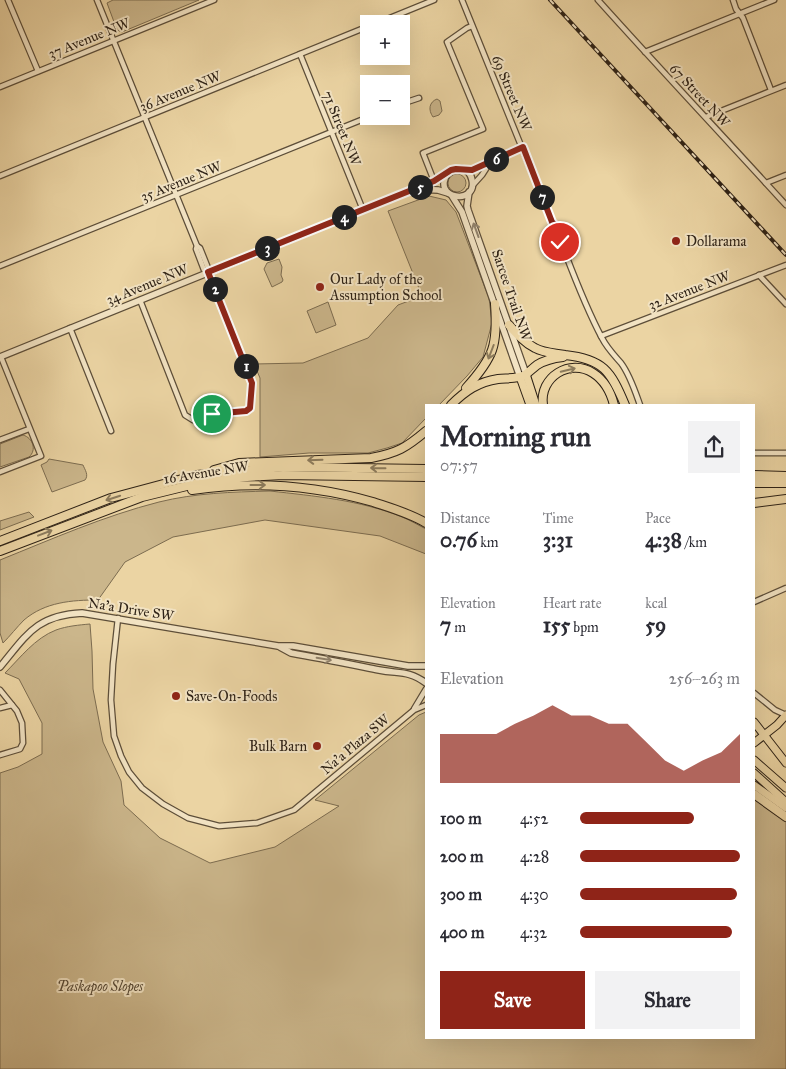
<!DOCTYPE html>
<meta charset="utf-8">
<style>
:root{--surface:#fff;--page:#f2f2f3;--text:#2b2b33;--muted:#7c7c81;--accent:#8f2418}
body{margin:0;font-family:"IM FELL Great Primer",serif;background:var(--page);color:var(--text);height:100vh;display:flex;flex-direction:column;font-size:19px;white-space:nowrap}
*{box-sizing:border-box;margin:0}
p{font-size:16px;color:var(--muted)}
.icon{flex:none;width:28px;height:28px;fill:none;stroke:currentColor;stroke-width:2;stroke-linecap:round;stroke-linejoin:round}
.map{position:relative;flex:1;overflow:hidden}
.sheet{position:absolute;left:425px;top:404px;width:330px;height:635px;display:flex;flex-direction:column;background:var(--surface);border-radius:0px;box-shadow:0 5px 20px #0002}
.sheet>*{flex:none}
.buttons{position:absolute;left:360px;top:15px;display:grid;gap:10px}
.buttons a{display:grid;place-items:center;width:50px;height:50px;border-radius:0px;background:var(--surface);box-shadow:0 5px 20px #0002;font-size:25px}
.pin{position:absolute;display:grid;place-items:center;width:42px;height:42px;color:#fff;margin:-21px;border:2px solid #fff;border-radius:50%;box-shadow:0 1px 5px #0007}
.km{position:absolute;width:25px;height:25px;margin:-12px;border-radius:50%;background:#222;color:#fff;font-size:14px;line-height:25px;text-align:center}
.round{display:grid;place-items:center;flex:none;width:52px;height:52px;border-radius:0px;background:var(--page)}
.summary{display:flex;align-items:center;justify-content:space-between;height:85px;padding:0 15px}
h1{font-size:28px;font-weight:700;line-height:38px}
.figures{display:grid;grid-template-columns:repeat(3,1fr);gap:8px;height:85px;padding:5px 15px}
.figures div{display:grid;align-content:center}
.figures b{font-size:21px;font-weight:700}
.figures small{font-size:14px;font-weight:400}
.figures p{font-size:14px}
.chart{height:140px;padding:10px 15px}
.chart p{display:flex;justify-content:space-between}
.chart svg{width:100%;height:90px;margin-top:5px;fill:var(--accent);opacity:.7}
.cta{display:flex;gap:10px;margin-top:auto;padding:10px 15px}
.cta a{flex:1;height:58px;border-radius:0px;background:var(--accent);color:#fff;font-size:20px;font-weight:700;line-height:58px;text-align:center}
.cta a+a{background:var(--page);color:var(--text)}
ul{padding:0 15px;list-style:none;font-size:16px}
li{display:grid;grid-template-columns:80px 60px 1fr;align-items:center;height:38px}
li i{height:12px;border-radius:6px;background:var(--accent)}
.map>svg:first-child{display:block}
</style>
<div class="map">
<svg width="786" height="1069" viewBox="0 0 786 1069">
<rect width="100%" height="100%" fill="#ebd4a3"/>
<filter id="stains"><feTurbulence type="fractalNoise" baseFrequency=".004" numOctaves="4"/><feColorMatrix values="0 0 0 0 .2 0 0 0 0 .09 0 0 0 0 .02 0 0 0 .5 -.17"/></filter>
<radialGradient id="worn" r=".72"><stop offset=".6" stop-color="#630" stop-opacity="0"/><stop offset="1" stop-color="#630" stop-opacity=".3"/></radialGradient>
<g fill="#cbb68b" stroke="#7c6c50">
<polygon points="113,0 199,0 122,32 117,30 107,3"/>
<path d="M437 99 440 101 442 111 439 115 433 117C428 110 429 102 437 99Z"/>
<circle cx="457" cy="183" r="9"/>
<polygon points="429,196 446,200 456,212 489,298 492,323 483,357 467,376 439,405 426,405 426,418 402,443 387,448 368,453 309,453 260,457 260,378 254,364 303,363 368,338 398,305 422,296 388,211"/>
<polygon points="279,259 282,267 281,275 283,280 282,282 272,287 264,269 267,263"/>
<polygon points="328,302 336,325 316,333 307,311"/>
<path d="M23 435C33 438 37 450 29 457L0 467V444Z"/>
<path d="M49 459 83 465C85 470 89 475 85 480L52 492 41 465 47 462Z"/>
<path d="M270 491C314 496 360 500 402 517 410 520 418 525 426 529V554L380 536 265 520 173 537 125 562 98 600C72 600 45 602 24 620 17 627 10 636 3 643L0 633V560C52 539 104 516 159 502 195 493 232 492 270 491Z"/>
<polygon points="29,512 34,517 0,530 0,521"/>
<path d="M90 624 92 651 93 689 103 742 121 781 124 805 160 838 210 863 275 847 339 806 315 800 419 715 426 712V1038H754V799L786 822V1069H0V773L18 767 42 754V723L19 679 5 673C20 658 35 638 56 630 67 626 79 625 90 624Z"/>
</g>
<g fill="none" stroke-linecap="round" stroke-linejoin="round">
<defs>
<g id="minor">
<polyline points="8,0 38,71"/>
<polyline points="97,0 197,246 200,248 208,268 208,272 252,383 250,408 246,411 212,414 193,420 185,415 140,300"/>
<path d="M462 0 552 222C558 227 561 234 561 242 573 274 586 308 602 338 607 348 614 355 621 363 630 375 635 391 640 405"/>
<path d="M598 0C660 69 723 136 786 205"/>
<polyline points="733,0 736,9 743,18 771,90"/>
<polyline points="375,24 434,0"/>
<polyline points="645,52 774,0"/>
<polyline points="300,54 363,210"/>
<polyline points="0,87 214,0"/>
<polyline points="401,104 419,98"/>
<polyline points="706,117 786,85"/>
<polyline points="464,169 472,169 478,168 523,147"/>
<polyline points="0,176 369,26"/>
<polyline points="434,181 423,153 483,129 447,42 467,28 472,26"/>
<polyline points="766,183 786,175"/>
<polyline points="473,185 482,175 489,164"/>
<path d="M552 222C551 230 554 237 560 242"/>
<polyline points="197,246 196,249 204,270 208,272"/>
<polyline points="0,266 371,116"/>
<polyline points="759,275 786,304"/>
<polyline points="70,328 111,431"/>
<polyline points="601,336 786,265"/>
<polyline points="0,440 29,429"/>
<polyline points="754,453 786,453"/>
<polyline points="0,472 41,456 1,357"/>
<polyline points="754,602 786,588"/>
<polyline points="118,618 113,664 111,700 114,736 121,756 129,772 142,788 163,804 188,818 219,826 257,823 294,810 414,710 426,705"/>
<polyline points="0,690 17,711 22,723 23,743 20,749 0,755"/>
<polyline points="754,693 775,710 786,715"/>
<polyline points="0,708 12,705"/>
<polyline points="414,709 426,689"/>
</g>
<g id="tertiary">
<polyline points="417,189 438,190 448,193"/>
<polyline points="469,192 467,206 468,210 526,374"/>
<polyline points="452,196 462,212 520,377"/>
<path d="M0 357 434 181C444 176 467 157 472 180 478 206 430 199 448 173"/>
<path d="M280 647 291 653C320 658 349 664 379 670 399 674 408 670 426 683"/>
<path d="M0 667C26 636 36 615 82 613L278 646H293L408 666H426"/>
</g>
<g id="trunk">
<polyline points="526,374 536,405"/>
<polyline points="520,377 530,405"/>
<polyline points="754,722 786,763"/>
<polyline points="754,743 777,725 786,715"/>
<polyline points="754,760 786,788"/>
<polyline points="754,773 786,802"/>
<polyline points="754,785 786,808"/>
</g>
<g id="motorway">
<path d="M509 325C517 334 525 343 535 348 544 353 555 353 565 355 603 359 611 371 625 405"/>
<path d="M466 388C494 357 498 345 495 304"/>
<path d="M451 405C465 391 478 382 498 379 507 378 517 379 525 375 529 372 533 368 537 365 545 360 554 358 563 357"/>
<path d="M543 405C539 377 570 358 593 373 604 380 611 393 614 405"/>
<path d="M214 470 239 463 371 458C397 453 406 448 426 431"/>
<polyline points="754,475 786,476"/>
<polyline points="754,483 786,483"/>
<path d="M192 490C252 481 314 485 373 502 391 508 409 513 426 523"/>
<polyline points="754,503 786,499"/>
<polyline points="0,541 111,498 197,475 284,467 426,469"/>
<polyline points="0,551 142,497 199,483 247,477 283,475 426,477"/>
<polyline points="754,794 786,817"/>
</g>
</defs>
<use href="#minor" stroke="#5d4e39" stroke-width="7"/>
<use href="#tertiary" stroke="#5d4e39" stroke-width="8"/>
<use href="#trunk" stroke="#2e2216" stroke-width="9"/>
<use href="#motorway" stroke="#2e2216" stroke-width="10"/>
<use href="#minor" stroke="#f2e3c3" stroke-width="4.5"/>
<use href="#tertiary" stroke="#f2e3c3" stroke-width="5.5"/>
<use href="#trunk" stroke="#ebd4a3" stroke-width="7"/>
<use href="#motorway" stroke="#ebd4a3" stroke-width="8"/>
<defs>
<polyline id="rail" points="550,0 786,255"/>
</defs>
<use href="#rail" stroke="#2e2216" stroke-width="4"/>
<use href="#rail" stroke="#f2e3c3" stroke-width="2" stroke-dasharray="5.5" stroke-linecap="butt"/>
</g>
<defs><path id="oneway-shaft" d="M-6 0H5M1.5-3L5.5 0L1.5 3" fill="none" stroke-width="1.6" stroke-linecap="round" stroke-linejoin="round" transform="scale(1.25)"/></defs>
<g stroke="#90826c">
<use href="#oneway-shaft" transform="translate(476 230) rotate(-110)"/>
<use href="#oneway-shaft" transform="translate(324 659) rotate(10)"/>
</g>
<g stroke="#8c7b5c">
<use href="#oneway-shaft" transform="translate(491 352) rotate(111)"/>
<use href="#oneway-shaft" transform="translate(568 370) rotate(-14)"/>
<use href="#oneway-shaft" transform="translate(315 460) rotate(178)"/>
<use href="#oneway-shaft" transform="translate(378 468) rotate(-179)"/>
<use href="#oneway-shaft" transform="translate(258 485)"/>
<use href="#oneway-shaft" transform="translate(113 498) rotate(162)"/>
<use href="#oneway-shaft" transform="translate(45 533) rotate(-21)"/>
</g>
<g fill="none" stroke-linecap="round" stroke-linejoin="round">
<defs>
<path id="route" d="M212 414 246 411 250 408 252 383 208 272 434 181 451 170 456 169 472 170 523 147 552 222C558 227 561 234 560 242"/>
</defs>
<use href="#route" stroke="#fff" stroke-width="10"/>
<use href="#route" stroke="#8f2418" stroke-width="6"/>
</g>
<g fill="#8f2418" stroke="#f2e3c3" stroke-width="2">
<circle cx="676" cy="241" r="5"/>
<circle cx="320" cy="287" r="5"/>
<circle cx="176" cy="696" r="5"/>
<circle cx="317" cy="746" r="5"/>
</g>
<g text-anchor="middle" stroke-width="4" stroke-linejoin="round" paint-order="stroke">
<g font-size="14" fill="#2e2216" stroke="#f2e3c3">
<text transform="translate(89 38) rotate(-22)" y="5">37 Avenue NW</text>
<text transform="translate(180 91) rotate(-22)" y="5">36 Avenue NW</text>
<text transform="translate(512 93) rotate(67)" y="5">69 Street NW</text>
<text transform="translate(700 95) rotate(47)" y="5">67 Street NW</text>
<text transform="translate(342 128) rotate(68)" y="5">71 Street NW</text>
<text transform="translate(181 181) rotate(-22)" y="5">35 Avenue NW</text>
<text transform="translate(147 284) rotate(-22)" y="5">34 Avenue NW</text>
<text transform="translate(689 290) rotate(-21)" y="5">32 Avenue NW</text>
<text transform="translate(512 295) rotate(71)" y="5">Sarcee Trail NW</text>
<text transform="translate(206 472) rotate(-9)" y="5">16 Avenue NW</text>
<text transform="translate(131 609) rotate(9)" y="5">Na'a Drive SW</text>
<text transform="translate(355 744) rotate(-40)" y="5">Na'a Plaza SW</text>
</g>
<g font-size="14" fill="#2e2216" stroke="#f2e3c3" text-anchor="start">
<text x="686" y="246">Dollarama</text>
<text x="330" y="284">Our Lady of the<tspan x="330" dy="16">Assumption School</tspan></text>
<text x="186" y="701">Save-On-Foods</text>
<text x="307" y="751" text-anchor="end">Bulk Barn</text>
</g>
<g font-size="14" font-style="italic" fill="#554733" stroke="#f2e3c3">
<text x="100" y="991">Paskapoo Slopes</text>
</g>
</g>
<rect width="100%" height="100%" filter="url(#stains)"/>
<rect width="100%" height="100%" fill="url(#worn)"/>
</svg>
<div class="buttons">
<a>+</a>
<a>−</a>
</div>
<div class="pin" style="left:212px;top:414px;background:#1e9e55"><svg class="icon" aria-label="arrive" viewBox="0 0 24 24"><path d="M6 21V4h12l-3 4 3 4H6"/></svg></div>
<div class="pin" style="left:560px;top:242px;background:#d93025"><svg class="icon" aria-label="check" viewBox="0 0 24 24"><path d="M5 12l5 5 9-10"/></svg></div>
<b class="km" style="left:246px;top:366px">1</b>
<b class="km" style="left:215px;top:289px">2</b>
<b class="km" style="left:267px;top:248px">3</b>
<b class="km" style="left:344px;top:217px">4</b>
<b class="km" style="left:420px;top:187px">5</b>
<b class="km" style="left:496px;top:159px">6</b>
<b class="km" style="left:542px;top:197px">7</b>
<section class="sheet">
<div class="summary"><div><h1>Morning run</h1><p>07:57</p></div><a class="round"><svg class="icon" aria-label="share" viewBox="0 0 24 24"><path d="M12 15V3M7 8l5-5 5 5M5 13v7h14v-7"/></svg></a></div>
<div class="figures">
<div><p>Distance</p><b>0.76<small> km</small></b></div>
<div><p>Time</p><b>3:31</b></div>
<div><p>Pace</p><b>4:38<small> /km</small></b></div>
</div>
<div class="figures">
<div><p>Elevation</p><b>7<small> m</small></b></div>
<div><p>Heart rate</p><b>155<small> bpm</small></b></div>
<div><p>kcal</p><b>59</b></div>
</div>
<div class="chart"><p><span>Elevation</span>256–263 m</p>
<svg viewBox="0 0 160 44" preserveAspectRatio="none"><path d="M0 44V20L10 20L20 20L30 20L40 15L50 11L60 6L70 11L80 11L90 15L100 15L110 24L120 33L130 38L140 33L150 29L160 20V44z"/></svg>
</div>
<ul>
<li><b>100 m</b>4:52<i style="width:71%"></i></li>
<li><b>200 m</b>4:28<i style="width:100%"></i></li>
<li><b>300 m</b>4:30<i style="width:98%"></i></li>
<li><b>400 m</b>4:32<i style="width:95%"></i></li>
</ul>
<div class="cta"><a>Save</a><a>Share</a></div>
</section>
</div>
